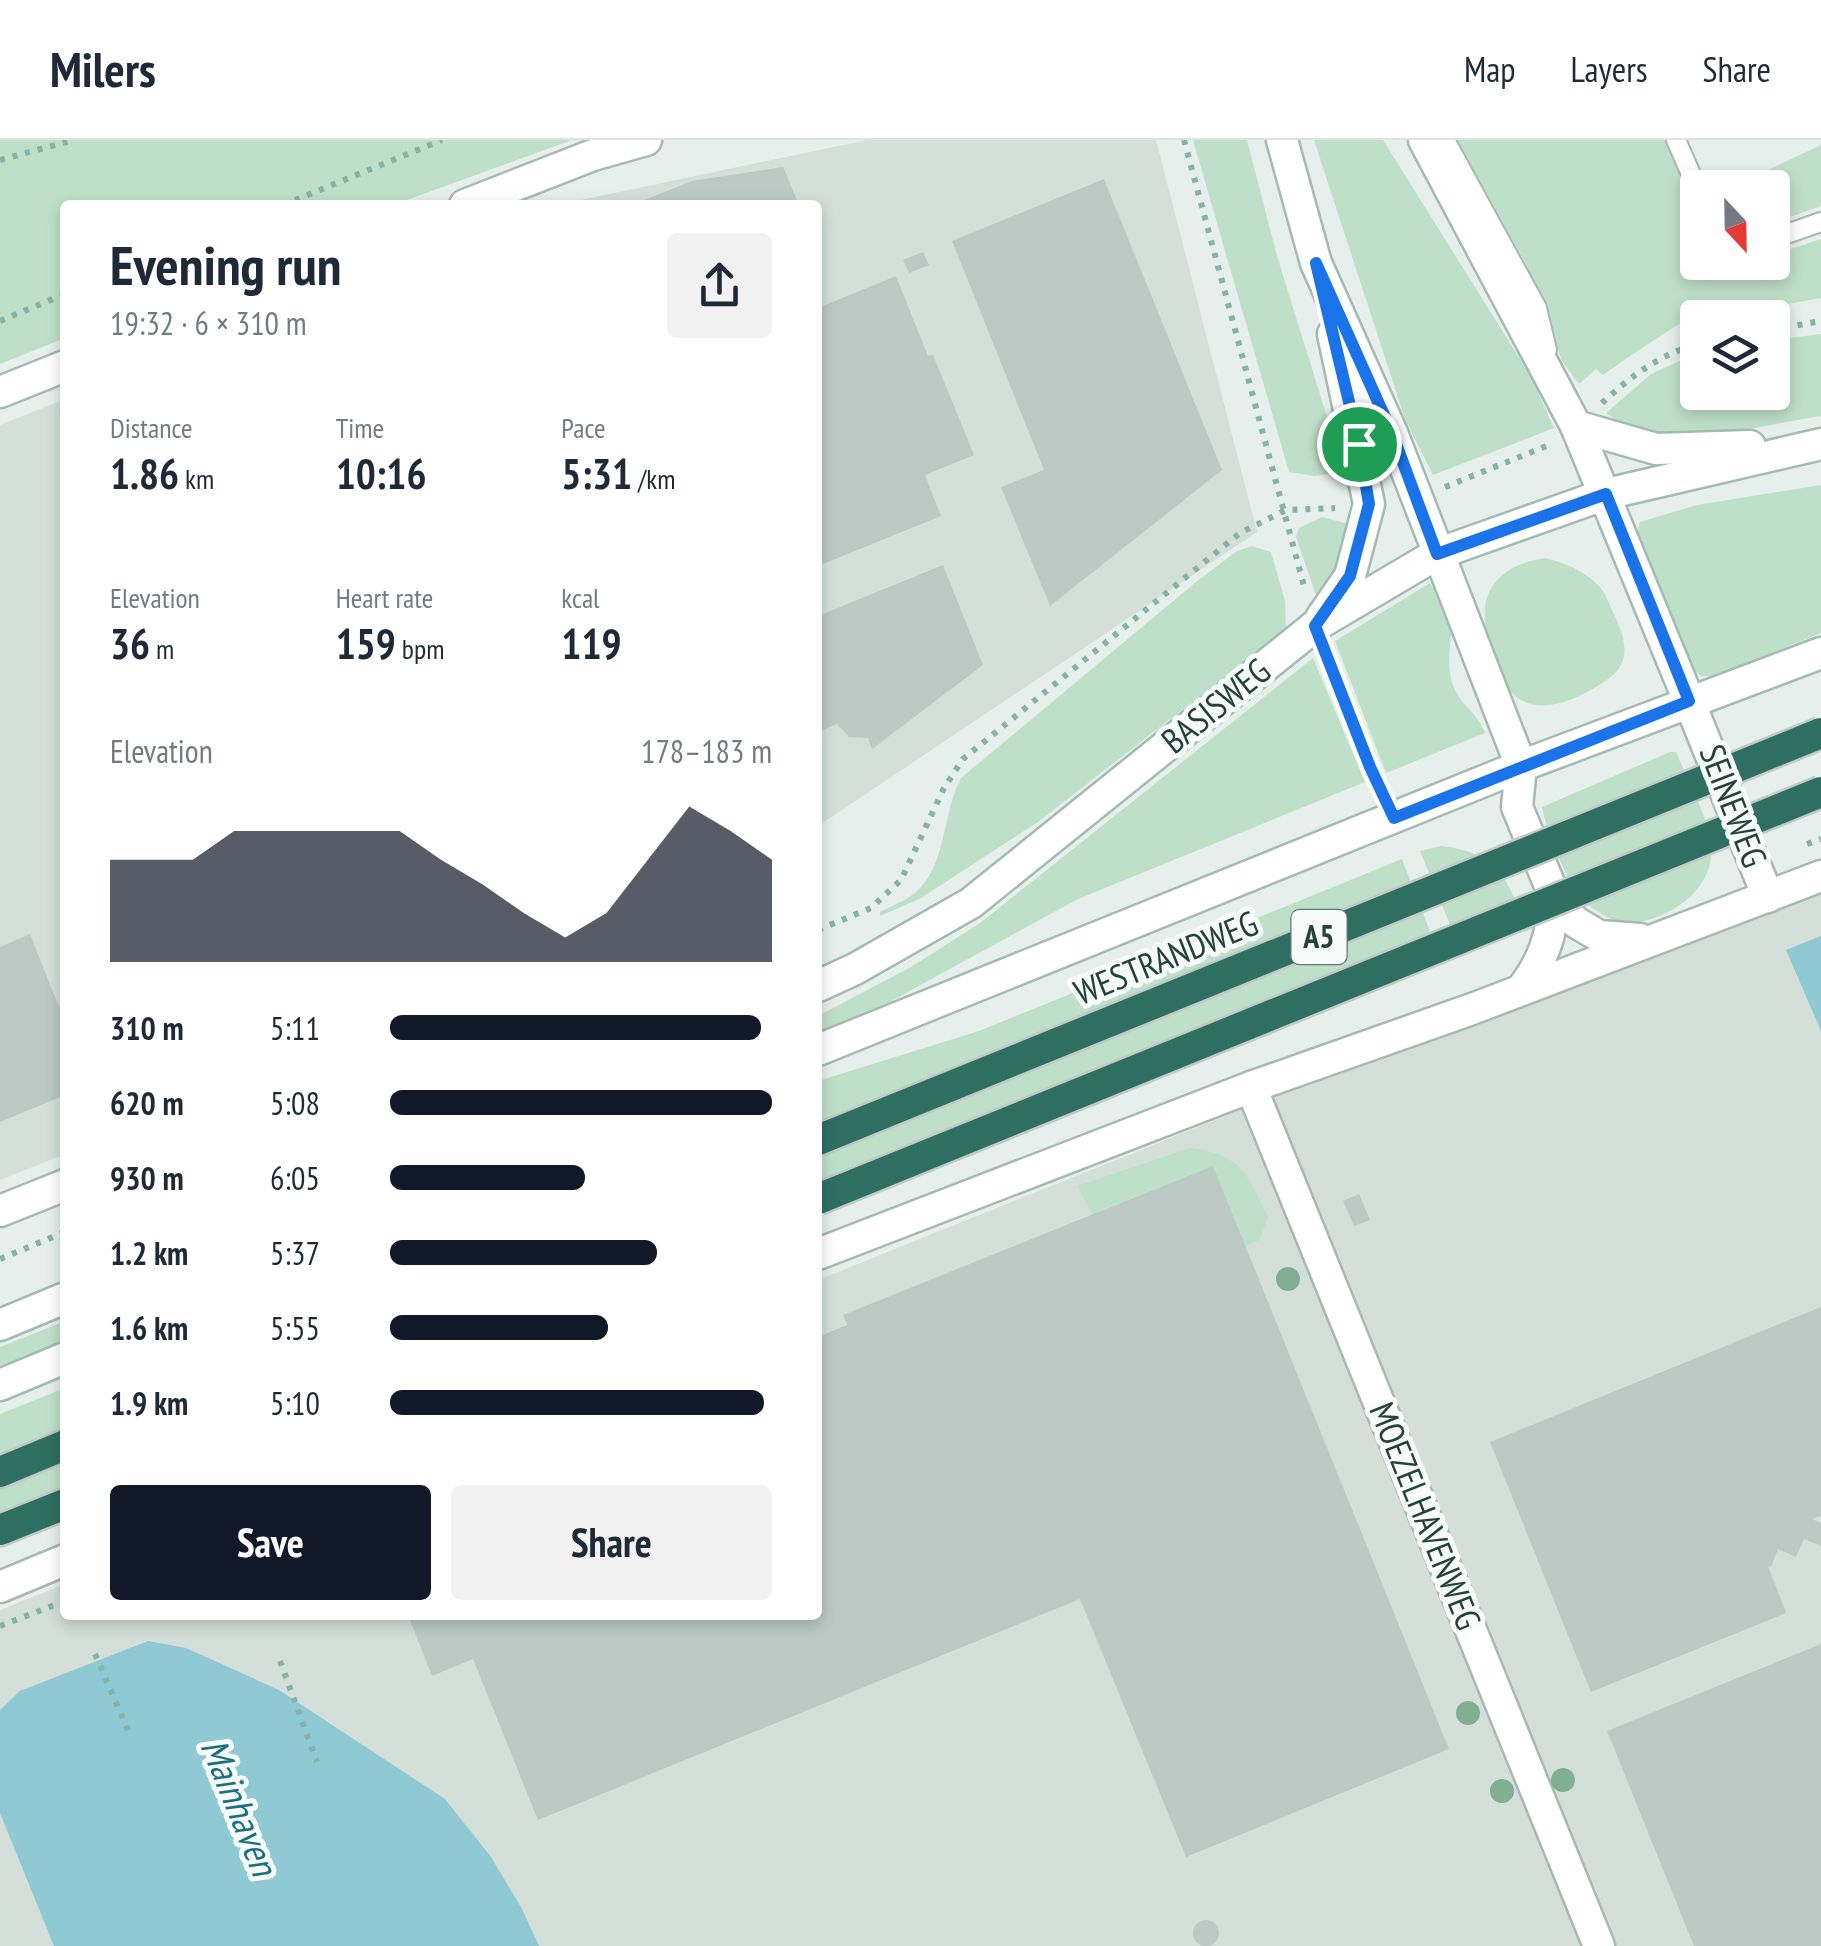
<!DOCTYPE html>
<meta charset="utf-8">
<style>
:root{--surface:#fff;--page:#f2f2f3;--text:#1f2937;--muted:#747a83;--line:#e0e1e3;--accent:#111827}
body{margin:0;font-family:"PT Sans Narrow",sans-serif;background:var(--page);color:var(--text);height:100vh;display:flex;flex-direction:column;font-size:38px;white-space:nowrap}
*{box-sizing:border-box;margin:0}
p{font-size:32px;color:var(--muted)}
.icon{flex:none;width:55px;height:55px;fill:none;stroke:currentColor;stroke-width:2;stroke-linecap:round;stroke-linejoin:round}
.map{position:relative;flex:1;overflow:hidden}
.details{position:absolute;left:60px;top:60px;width:762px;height:1420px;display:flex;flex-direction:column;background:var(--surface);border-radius:10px;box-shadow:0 5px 15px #0003}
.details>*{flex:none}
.needle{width:65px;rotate:158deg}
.controls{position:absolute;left:1680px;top:30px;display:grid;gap:20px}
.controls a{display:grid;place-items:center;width:110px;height:110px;border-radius:10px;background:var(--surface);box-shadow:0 5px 15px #0003;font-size:50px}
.pin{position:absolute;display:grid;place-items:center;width:85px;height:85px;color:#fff;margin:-42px;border:5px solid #fff;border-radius:50%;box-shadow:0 2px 10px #0007}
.round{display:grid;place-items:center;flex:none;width:105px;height:105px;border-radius:10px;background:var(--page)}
.headline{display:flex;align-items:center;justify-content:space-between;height:170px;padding:0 50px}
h1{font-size:55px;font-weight:800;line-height:75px}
.figures{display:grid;grid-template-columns:repeat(3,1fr);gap:15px;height:170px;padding:10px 50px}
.figures div{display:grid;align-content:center}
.figures b{font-size:42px;font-weight:800}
.figures small{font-size:28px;font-weight:400}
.figures p{font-size:28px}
.chart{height:280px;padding:20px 50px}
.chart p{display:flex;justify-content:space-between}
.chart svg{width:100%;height:180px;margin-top:10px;fill:var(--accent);opacity:.7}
.primary-button{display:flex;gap:20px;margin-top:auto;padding:20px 50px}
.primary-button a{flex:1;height:115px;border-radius:10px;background:var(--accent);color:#fff;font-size:40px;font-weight:800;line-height:115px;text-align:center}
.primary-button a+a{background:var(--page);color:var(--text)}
ul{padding:0 50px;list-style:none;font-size:32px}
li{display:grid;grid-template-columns:160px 120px 1fr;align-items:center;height:75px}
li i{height:25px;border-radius:12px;background:var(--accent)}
header{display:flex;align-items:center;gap:60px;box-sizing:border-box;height:140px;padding:0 50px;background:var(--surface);border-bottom:2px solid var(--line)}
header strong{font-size:48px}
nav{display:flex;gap:55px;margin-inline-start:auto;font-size:35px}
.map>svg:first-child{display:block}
</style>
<header>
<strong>Milers</strong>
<nav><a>Map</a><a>Layers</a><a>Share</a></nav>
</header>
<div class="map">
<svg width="1821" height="1806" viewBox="0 0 1821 1806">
<rect width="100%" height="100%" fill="#e6efeb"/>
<g fill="#d4dfda">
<polygon points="867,0 1156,0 1257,392 818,686 818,65 557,65"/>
<polygon points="65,259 65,1014 0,1040 0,285"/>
<polygon points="1821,736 1821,1806 0,1806 0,1470 65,1444 65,1475 818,1475 818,1140"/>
</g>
<g fill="#bfe0c8">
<polygon points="0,0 572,0 393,65 65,65 65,198 0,224"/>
<polygon points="1193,0 1247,0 1277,116 1337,309 1338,333 1314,336 1289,332"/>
<polygon points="1314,0 1383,0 1530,235 1554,288 1433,335 1405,279"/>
<path d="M1457 0H1666L1686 51 1701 139 1740 136 1738 123 1772 122 1773 115 1821 99V158L1717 177 1692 176C1662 195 1632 214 1603 235L1596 229 1579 244 1562 221 1527 126Z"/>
<polygon points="1821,5 1821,66 1773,83 1772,48 1728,47 1728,39 1764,32"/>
<path d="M1821 194V276C1774 283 1701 302 1656 296 1637 293 1621 283 1606 273L1651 234 1697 213 1698 252H1772L1773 200Z"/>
<polygon points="1821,345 1821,493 1716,536 1702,536 1693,531 1637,396 1640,382 1697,365"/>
<path d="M1322 377 1349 384C1343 413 1337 436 1317 458L1296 397 1299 388Z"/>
<path d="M1252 406 1271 412 1285 461 1286 489 1038 682 921 758 880 776V772C891 766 905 761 915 753 947 726 942 673 961 638L1196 442 1237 411Z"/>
<path d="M1545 418C1565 423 1583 430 1598 445 1605 452 1609 463 1613 472 1624 496 1634 521 1608 539 1582 557 1538 581 1511 552 1504 543 1500 527 1495 517 1472 465 1487 427 1545 418Z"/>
<path d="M1430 443C1437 457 1451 478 1451 494 1450 513 1446 529 1454 548 1462 566 1479 575 1485 593L1386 633 1335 501Z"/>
<polygon points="1313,518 1365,642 1078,759 818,901 818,876 911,827 980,783"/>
<path d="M1670 612H1676C1689 644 1711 680 1711 714 1711 756 1652 792 1614 780 1605 777 1594 769 1587 764 1570 751 1545 688 1542 667Z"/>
<path d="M1441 706C1478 710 1502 724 1515 761L1451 787 1420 711Z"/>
<polygon points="1402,719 1431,794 818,1045 818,941 979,891"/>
<path d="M1190 1008C1242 1015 1247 1033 1268 1077L1259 1100 1245 1106 1213 1026 1092 1074 1077 1046Z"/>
<polygon points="65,1181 65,1206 0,1233 0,1207"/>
<polygon points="65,1248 65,1351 0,1377 0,1274"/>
</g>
<g fill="#8ec9d4">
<polygon points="1821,796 1821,891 1786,810"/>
<polygon points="148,1501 186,1508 279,1550 445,1659 491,1717 522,1769 539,1806 54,1806 0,1673 0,1570 20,1551"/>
</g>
<g fill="#bbcac4">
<polygon points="783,27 799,65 632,65 692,41"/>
<polygon points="1104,39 1222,330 1050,466 1001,347 1044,330 952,101"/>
<polygon points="923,112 929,125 909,133 903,120"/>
<polygon points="896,136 928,216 933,215 974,315 925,335 941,376 818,426 818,168"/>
<polygon points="943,425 983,525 872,609 868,598 849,597 837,584 818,592 818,476"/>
<polygon points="30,794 65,882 65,955 0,982 0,807"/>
<polygon points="1213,1026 1449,1609 1186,1717 1080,1459 538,1680 473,1519 432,1536 408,1475 818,1475 818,1197 847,1185 843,1175"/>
<polygon points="1359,1054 1370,1080 1354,1086 1343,1061"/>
<polygon points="1821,1167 1821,1376 1812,1379 1821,1383 1821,1406 1804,1399 1796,1417 1778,1409 1771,1427 1768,1426 1786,1473 1591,1552 1490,1302"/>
<polygon points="1821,1504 1821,1806 1694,1806 1607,1591"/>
<circle cx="1206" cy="1793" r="13"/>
</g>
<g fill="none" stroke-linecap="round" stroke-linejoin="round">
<defs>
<g id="service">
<polyline points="1445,0 1537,168 1547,210"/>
<polyline points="1676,0 1698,50"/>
<polyline points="1772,99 1821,82"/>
</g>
<g id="minor">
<polyline points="1689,561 1768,757"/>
<polyline points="1521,626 1517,667 1559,767 1577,783 1599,796 1640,799"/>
<path d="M1522 849C1542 823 1554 791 1553 758"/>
<polyline points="1251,947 1599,1806"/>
<polyline points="0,1071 65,1045"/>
<polyline points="818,1114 1251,947 1472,869 1821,736"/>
<polyline points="0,1447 65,1420"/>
</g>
<g id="tertiary">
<polyline points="465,65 593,15 646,0"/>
<polyline points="0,252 65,226"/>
</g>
<g id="secondary">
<polyline points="1282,0 1316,123 1392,293 1521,626"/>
<polyline points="1424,0 1576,286 1689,561"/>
<polyline points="1576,286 1656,309 1750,306"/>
<polyline points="1321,478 1350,436 1369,364 1333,194"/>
<polyline points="818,846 855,829 971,763 1315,486 1437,414 1606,354 1821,304"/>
<polyline points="818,910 1521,626 1821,513"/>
<polyline points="0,1185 65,1158"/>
<polyline points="0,1245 65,1218"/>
</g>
<g id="motorway">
<polyline points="0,1332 65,1305"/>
<polyline points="0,1390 65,1364"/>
</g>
</defs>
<use href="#service" stroke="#a8b8b2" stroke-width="22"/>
<use href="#minor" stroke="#a8b8b2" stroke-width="35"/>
<use href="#tertiary" stroke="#a8b8b2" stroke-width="35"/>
<use href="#secondary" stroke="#a4bbb3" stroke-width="35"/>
<use href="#motorway" stroke="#c2cac8" stroke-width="35"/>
<g stroke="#86b3a5" stroke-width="6" stroke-dasharray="5 8" stroke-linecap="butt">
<polyline points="1184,0 1304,446"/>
<polyline points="0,20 74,0"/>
<polyline points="283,65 442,0"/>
<polyline points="0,181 65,154"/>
<polyline points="1772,190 1821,181"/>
<path d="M1602 263C1630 237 1660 214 1698 204"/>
<polyline points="1445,347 1549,305"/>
<polyline points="1327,514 1381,651"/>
<polyline points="1807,704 1821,699"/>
<polyline points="818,790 871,768 901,740 944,648 963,619 1240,393 1286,370 1335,368"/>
<polyline points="0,1119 65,1092"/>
<polyline points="0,1486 65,1461"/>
<polyline points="95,1514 130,1595"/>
<polyline points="280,1521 317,1622"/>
</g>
<use href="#service" stroke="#fff" stroke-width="18"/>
<use href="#minor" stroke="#fff" stroke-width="30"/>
<use href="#tertiary" stroke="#fff" stroke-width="30"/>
<use href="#secondary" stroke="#fff" stroke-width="30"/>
<use href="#motorway" stroke="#2f6f62" stroke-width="30"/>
<defs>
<g id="motorway-bridge">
<polyline points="818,1000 1821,593"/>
<polyline points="818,1059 1821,652"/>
</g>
</defs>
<use href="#motorway-bridge" stroke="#c2cac8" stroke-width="35" stroke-linecap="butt"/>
<use href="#motorway-bridge" stroke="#2f6f62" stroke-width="30"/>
</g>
<g fill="#80af93">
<circle cx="1288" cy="1139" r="12"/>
<circle cx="1468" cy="1573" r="12"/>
<circle cx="1563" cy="1640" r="12"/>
<circle cx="1502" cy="1651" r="12"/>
</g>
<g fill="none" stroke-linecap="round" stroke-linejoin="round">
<defs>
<polygon id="route" points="1316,123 1392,293 1437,414 1606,354 1689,561 1394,678 1370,627 1315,486 1350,436 1369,364 1359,304"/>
</defs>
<use href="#route" stroke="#fff" stroke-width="20"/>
<use href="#route" stroke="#1a73e8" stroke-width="12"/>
</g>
<g text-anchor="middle" stroke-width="10" stroke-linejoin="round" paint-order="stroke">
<rect fill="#f7fbf9" stroke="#637a73" stroke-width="2.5" x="1291.5" y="770" width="55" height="54" rx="8"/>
<g font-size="32" font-weight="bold" fill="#24423a">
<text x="1319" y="808">A5</text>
</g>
<g font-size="35" fill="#24423a" stroke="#f7fbf9">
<text transform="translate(1216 566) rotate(-39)" y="12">BASISWEG</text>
<text transform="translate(1733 666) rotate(69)" y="12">SEINEWEG</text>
<text transform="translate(1166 818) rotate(-22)" y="12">WESTRANDWEG</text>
<text transform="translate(1425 1376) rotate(68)" y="12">MOEZELHAVENWEG</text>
</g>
<g font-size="38" font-style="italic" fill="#1c6f80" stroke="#f7fbf9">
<text transform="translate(239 1667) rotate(68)" y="13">Mainhaven</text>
</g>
</g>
</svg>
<div class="controls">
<a><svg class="needle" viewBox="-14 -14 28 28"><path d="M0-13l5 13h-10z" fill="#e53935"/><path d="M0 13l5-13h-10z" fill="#747a83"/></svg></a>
<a><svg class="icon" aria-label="layers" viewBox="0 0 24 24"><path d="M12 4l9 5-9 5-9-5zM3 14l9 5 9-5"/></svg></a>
</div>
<div class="pin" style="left:1359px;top:304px;background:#1e9e55"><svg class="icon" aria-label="arrive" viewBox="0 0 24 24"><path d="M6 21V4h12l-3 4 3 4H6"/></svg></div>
<section class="details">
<div class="headline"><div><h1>Evening run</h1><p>19:32 · 6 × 310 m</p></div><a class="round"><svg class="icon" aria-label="share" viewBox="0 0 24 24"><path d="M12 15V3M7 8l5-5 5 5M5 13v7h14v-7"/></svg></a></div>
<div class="figures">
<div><p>Distance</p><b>1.86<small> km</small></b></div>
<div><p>Time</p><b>10:16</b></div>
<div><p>Pace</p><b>5:31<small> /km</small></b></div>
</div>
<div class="figures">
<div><p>Elevation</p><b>36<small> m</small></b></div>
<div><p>Heart rate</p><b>159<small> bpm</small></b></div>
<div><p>kcal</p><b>119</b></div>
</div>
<div class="chart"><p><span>Elevation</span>178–183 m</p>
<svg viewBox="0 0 160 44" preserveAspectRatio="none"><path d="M0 44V19L10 19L20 19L30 12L40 12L50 12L60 12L70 12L80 19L90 25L100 32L110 38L120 32L130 19L140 6L150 12L160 19V44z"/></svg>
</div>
<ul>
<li><b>310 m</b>5:11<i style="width:97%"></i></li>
<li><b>620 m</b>5:08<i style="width:100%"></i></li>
<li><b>930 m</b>6:05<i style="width:51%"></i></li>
<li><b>1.2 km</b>5:37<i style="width:70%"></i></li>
<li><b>1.6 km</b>5:55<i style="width:57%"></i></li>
<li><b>1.9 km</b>5:10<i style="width:98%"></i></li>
</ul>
<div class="primary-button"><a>Save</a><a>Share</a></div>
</section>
</div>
